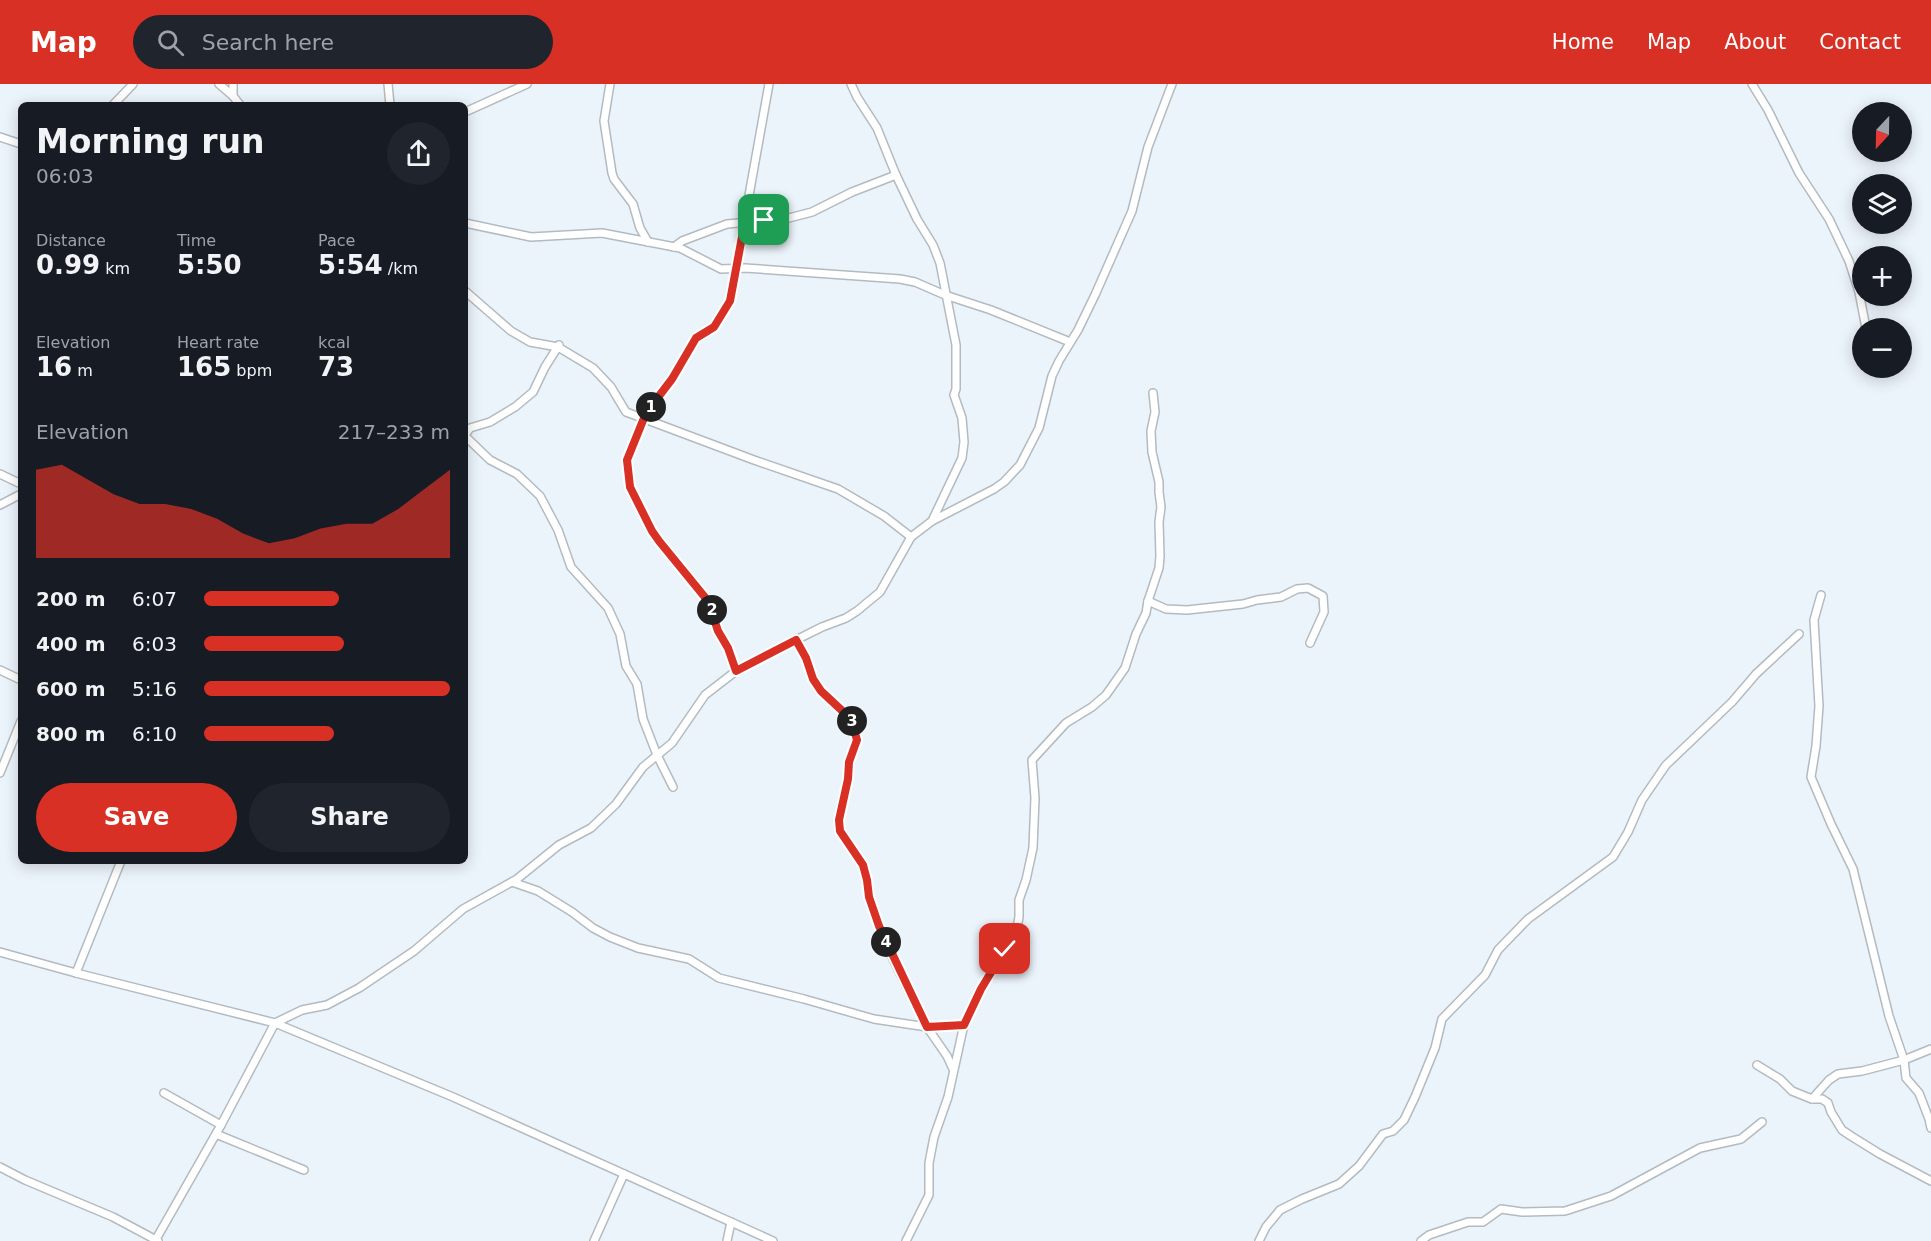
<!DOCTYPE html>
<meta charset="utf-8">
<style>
:root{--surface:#171b24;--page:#20242c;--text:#f1f3f6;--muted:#9ea1a6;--accent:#d93025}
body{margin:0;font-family:"DejaVu Sans",sans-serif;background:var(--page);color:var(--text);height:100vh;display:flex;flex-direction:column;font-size:22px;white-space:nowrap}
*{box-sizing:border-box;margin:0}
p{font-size:20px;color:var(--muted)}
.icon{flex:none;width:33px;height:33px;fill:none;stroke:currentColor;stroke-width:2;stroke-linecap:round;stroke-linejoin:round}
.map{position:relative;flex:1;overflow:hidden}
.panel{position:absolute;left:18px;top:18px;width:450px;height:762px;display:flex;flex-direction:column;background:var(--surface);border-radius:9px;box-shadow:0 3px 15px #0003}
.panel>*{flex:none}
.needle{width:39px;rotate:202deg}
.tools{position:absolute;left:1852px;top:18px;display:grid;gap:12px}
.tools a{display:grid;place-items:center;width:60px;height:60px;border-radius:50%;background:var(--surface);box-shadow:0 3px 15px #0003;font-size:30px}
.pin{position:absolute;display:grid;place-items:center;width:51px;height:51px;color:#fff;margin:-26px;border-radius:12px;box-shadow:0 3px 9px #0006}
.km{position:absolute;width:30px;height:30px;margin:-15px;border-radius:50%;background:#222;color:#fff;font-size:16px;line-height:30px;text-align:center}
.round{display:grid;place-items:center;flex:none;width:63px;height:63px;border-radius:32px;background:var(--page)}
.head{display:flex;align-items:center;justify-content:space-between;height:102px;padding:0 18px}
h1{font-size:33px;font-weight:800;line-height:45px}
.stats{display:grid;grid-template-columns:repeat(3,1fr);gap:9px;height:102px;padding:6px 18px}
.stats div{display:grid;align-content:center}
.stats b{font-size:26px;font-weight:800}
.stats small{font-size:16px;font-weight:400}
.stats p{font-size:16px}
.chart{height:168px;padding:12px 18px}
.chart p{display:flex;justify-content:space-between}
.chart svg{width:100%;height:108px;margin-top:6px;fill:var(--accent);opacity:.7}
.cta{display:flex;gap:12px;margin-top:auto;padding:12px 18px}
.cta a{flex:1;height:69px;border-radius:36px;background:var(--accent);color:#fff;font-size:24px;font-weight:800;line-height:69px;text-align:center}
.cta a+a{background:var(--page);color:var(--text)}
ul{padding:0 18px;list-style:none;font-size:20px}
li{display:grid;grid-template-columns:96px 72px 1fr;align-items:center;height:45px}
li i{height:15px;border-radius:8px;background:var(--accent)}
header{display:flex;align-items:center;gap:36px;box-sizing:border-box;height:84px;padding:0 30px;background:var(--accent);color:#fff}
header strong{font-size:28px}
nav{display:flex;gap:33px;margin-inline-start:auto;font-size:21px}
.search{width:420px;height:54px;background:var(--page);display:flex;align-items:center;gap:15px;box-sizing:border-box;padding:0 21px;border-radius:33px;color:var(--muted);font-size:22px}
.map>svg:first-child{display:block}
</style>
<header>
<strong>Map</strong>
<div class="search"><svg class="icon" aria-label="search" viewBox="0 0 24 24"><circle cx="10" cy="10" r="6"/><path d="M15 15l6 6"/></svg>Search here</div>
<nav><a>Home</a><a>Map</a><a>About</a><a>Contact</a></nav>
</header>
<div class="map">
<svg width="1931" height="1157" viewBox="0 0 1931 1157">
<rect width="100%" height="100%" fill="#ecf4fb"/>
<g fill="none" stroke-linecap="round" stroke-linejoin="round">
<defs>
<g id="street">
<polyline points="219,0 233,12"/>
<polyline points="233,0 233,12 240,21"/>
<polyline points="388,0 390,21"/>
<polyline points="610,0 604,37 612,89 614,95 633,120 640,144 648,158"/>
<polyline points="851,0 857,13 877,44 896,91 917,135 933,161 940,179 956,261 956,305 954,311 962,334 964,358 962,374 932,437"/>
<polyline points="1752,0 1768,26 1799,89 1829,135 1849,177 1859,208 1866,244"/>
<polyline points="113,21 133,0"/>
<polyline points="465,28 527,0"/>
<polyline points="0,53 21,60"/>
<polyline points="465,139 531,153 602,149 680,164 721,185 745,184 900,195 915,198 945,211 991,226 1070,258"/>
<polyline points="674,163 682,157 727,140 785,135 812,128 852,108 896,91"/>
<polyline points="465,207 511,247 530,258 558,263 593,284 611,303 626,328 754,376 838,405 884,432 911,453"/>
<polyline points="465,351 470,344 490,338 515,323 533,308 545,283 559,261"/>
<polyline points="465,352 490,376 517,390 540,412 558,446 571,483 608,524 620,550 626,582 637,600 643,635 657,671 673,703"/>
<polyline points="0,390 21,400"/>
<polyline points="0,421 21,410"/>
<polyline points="1821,511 1814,536 1819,622 1816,662 1811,693 1831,740 1853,785 1889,932 1904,976 1906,994 1919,1009 1929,1035 1931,1044"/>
<polyline points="1148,517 1166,525 1187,526 1243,520 1257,516 1281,513 1297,505 1308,504 1323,512 1324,528 1310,559"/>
<polyline points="796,556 806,574 813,595 821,607 851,635 857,656 849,678 848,695 839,736 840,747 863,781 867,796 869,813 879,842 894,877 927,943 947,972 953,985"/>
<polyline points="0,586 21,596"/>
<polyline points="736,587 728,564 718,547 708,517 652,447 630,403 627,376 646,329 672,295 696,254 714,243 730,217 769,0"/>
<polyline points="0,689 21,637"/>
<polyline points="512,798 538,807 572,828 593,844 610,853 638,864 689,875 719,894 804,915 874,935 927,943 964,941"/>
<polyline points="0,868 76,889 275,939 453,1013 773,1157"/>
<polyline points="76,889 121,777"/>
<polyline points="1757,981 1780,995 1792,1007 1812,1015 1822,1015 1828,1019 1831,1028 1842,1046 1851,1052 1880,1070 1931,1097"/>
<polyline points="164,1009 221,1041"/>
<polyline points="1812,1015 1829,996 1838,990 1862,987 1904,976 1931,965"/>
<polyline points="216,1050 304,1086"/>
<polyline points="0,1083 25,1096 113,1133 158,1157"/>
<polyline points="155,1157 221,1041 275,939 302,926 327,921 359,904 414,867 463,825 517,795 559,761 591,744 616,720 643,683 672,659 705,611 736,587 796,556 822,543 846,534 857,527 880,508 911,453 932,437 994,405 1004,398 1020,381 1039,344 1052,292 1059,277 1078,246 1095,211 1132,127 1148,63 1172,0"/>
<polyline points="594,1157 624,1090"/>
<polyline points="727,1157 731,1138"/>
<polyline points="906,1157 929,1111 929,1079 934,1053 948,1013 963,945 979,908 1002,868 1015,854 1019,833 1019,816 1026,796 1033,764 1035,714 1032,676 1066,639 1092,623 1106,611 1125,584 1136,550 1146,529 1148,517 1159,484 1160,472 1159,438 1161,423 1159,408 1159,398 1152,368 1151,347 1155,328 1153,309"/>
<polyline points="1259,1157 1266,1143 1280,1126 1302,1115 1339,1100 1359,1082 1383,1050 1393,1047 1404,1036 1415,1013 1435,964 1442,935 1485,891 1498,866 1528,835 1613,773 1628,748 1642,716 1666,681 1732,618 1756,590 1799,550"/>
<polyline points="1421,1157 1429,1151 1468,1138 1483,1138 1501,1125 1522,1128 1565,1127 1611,1112 1700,1064 1741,1055 1762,1038"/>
</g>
</defs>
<use href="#street" stroke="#b3bbc1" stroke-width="10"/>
<use href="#street" stroke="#fff" stroke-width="7"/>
</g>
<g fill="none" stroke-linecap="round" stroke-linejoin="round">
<defs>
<polyline id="route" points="764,136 745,137 730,217 714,243 696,254 672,295 646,329 627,376 630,403 652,447 659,457 708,517 718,547 728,564 736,587 796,556 806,574 813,595 821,607 851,635 857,656 849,678 848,695 839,736 840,747 863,781 867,796 869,813 879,842 927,943 964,941 981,905 1005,865"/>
</defs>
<use href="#route" stroke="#fff" stroke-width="12"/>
<use href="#route" stroke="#d93025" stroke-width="8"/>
</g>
</svg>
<div class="tools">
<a><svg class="needle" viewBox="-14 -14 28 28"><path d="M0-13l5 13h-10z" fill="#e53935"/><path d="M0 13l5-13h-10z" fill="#9ea1a6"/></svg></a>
<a><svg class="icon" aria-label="layers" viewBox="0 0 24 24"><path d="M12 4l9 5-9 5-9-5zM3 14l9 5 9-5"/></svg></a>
<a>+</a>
<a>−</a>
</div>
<div class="pin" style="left:764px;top:136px;background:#1e9e55"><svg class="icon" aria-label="arrive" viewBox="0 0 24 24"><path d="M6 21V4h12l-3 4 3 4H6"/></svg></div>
<div class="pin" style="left:1005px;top:865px;background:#d93025"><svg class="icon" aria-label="check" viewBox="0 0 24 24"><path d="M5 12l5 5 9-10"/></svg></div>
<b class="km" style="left:651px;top:323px">1</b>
<b class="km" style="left:712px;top:526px">2</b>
<b class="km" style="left:852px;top:637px">3</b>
<b class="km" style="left:886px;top:858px">4</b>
<section class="panel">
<div class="head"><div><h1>Morning run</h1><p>06:03</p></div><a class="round"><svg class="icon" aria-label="share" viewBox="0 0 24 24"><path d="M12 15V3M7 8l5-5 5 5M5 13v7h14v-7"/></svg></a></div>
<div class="stats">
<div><p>Distance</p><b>0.99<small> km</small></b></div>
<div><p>Time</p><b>5:50</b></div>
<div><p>Pace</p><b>5:54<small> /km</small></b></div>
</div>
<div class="stats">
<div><p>Elevation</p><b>16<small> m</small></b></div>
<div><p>Heart rate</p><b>165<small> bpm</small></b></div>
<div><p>kcal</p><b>73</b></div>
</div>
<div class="chart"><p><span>Elevation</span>217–233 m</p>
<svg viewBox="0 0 160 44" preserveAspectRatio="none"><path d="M0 44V8L10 6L20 12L30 18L40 22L50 22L60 24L70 28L80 34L90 38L100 36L110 32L120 30L130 30L140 24L150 16L160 8V44z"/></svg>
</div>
<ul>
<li><b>200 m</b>6:07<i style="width:55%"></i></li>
<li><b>400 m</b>6:03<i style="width:57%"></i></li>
<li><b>600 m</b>5:16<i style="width:100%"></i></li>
<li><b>800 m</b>6:10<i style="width:53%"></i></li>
</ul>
<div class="cta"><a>Save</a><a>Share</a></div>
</section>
</div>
